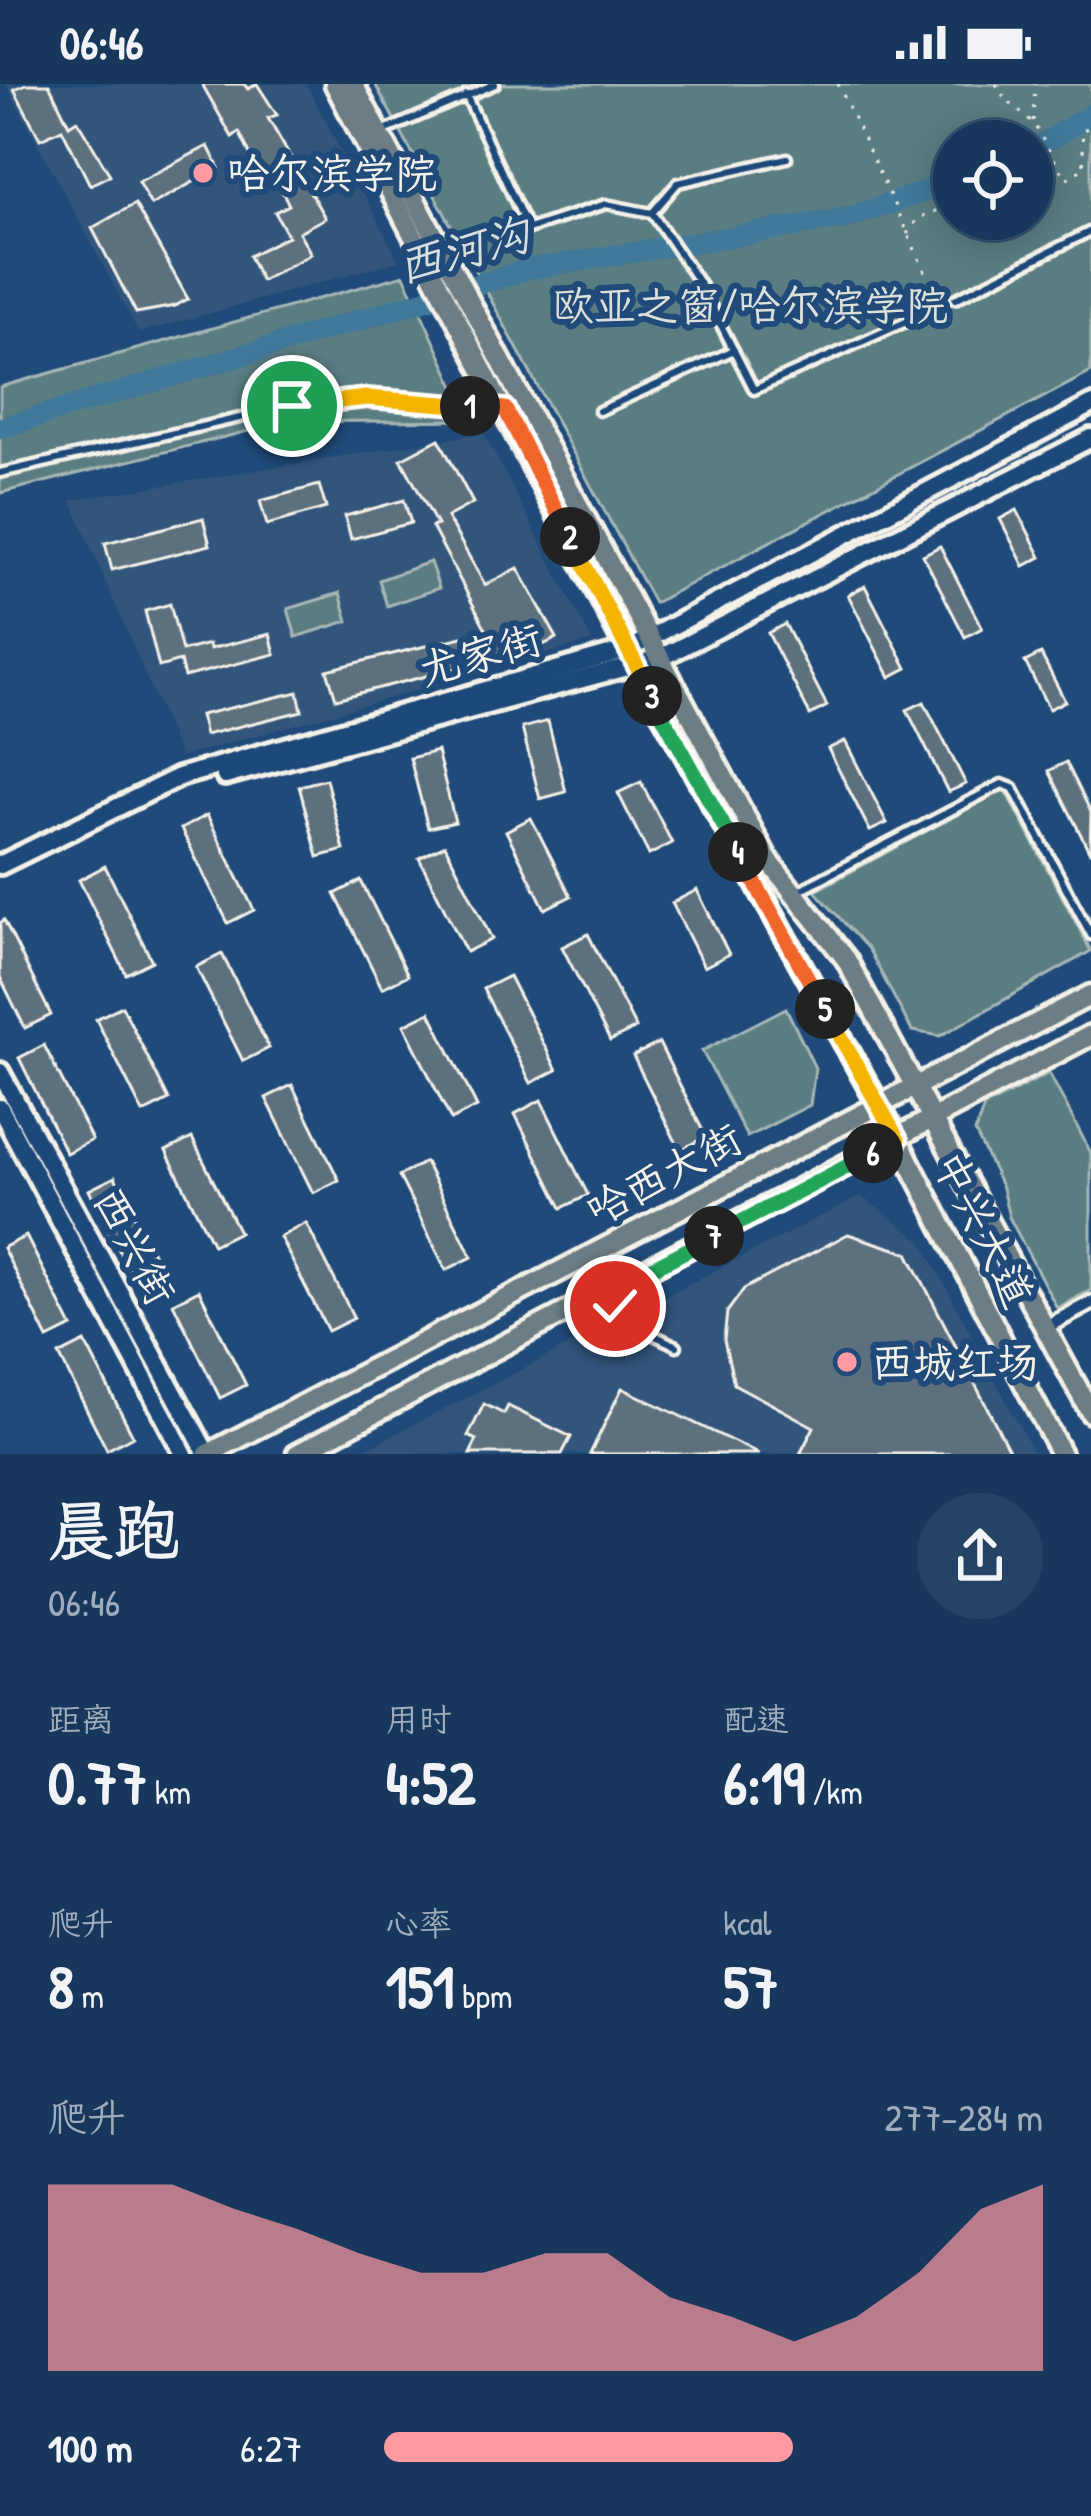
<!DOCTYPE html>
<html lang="zh">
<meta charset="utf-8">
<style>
:root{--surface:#17385c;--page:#244365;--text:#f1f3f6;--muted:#9eacbb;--line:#365272;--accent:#ff9aa2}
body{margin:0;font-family:"Patrick Hand","LXGW WenKai TC",sans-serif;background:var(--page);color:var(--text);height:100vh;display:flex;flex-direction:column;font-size:45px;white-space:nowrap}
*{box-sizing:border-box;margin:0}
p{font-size:39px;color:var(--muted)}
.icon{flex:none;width:66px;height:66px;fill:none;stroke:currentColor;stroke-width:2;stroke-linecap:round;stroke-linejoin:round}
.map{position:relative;height:1370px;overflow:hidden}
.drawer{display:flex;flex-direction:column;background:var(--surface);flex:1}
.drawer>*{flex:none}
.fabs{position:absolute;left:933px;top:36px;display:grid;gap:24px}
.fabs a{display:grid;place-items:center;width:120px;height:120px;border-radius:50%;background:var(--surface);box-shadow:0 6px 30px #0003,0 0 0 3px var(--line);font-size:60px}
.pin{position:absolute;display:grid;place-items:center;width:102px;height:102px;color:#fff;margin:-51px;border:6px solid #fff;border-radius:50%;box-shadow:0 3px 12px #0007}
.km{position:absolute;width:60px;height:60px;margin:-30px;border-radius:50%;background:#222;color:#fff;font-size:33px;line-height:60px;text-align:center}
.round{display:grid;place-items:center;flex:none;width:126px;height:126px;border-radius:63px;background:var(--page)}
.overview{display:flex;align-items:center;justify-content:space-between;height:204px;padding:0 48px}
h1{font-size:66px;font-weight:700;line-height:90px}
.stats{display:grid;grid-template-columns:repeat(3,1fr);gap:18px;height:204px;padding:12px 48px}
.stats div{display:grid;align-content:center}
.stats b{font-size:60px;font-weight:700}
.stats small{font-size:33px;font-weight:400}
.stats p{font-size:33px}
.chart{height:336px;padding:24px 48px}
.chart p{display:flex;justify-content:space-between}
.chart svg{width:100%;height:216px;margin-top:12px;fill:var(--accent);opacity:.7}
ul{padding:0 48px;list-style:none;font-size:39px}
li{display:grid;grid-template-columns:192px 144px 1fr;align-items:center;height:90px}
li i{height:30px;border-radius:15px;background:var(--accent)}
.status{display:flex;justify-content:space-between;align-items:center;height:84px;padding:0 60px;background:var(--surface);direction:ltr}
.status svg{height:33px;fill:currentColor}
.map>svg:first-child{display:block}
</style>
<div class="status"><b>06:46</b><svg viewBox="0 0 49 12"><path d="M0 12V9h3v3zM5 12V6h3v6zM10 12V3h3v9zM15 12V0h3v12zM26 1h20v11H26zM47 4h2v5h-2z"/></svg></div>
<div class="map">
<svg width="1091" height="1370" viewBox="0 0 1091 1370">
<rect width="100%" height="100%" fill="#1f4a7a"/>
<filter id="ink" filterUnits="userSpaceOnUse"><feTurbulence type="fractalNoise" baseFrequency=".00833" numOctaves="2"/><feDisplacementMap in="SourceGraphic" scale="24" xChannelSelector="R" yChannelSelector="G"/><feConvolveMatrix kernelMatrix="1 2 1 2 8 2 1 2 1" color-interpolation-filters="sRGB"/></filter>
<g filter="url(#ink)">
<g fill="#32557b">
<polygon points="6,0 306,0 399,177 139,249"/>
<polygon points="484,349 592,557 180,673 71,416"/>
<polygon points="861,1112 922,1157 1034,1370 356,1370"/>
</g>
<g fill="#5a7d82" stroke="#a7b7b5" stroke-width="3" fill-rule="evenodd">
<path d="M375 0H1091V288L654 519ZM954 57H1032V135H954Z"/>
<polygon points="404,191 470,336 285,338 0,409 0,303"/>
<polygon points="430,478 439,504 387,522 379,496"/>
<polygon points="340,509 348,537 296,553 288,525"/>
<polygon points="1005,705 1091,867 940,952 912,947 869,866 815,807"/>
<polygon points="786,924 815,984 810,1021 747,1053 702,967"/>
<polygon points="1049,989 1091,1069 1091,1206 1057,1224 1009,1133 1002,1104 975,1048 984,1023"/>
</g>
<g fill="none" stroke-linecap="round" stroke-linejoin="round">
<g stroke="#40799a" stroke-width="21">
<polyline points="1032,67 1091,30"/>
<polyline points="0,344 529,185 848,134 954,97"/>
</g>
</g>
<g fill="#5d6f7e" stroke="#f4f1e8" stroke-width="3">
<polygon points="26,0 49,0 69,41 77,36 110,91 90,101 62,45 40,55 14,5"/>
<polygon points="202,0 244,0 248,5 257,0 277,31 268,34 325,134 299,148 311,170 261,197 249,172 288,152 275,128 289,121 274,91 263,96 239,48 232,53"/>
<polygon points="208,62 219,84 151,121 138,98"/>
<polygon points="135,120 188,215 175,222 136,229 92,144"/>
<polygon points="439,355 473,419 447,433 485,501 518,484 557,554 527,569 523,562 509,571 336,615 327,586 487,547 432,443 437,441 401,375"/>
<polygon points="319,401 326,424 267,441 260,417"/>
<polygon points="404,416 411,439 351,455 345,432"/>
<polygon points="1017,426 1041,473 1024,482 1000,435"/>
<polygon points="203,434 210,461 112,486 105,459"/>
<polygon points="940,462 982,544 965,553 923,471"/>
<polygon points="865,502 907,584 890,593 848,511"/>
<polygon points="170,520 182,567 209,560 210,565 270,550 275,570 184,593 180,577 159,583 145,527"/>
<polygon points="785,540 827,622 810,631 768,549"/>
<polygon points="1041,570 1065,617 1049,625 1025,578"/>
<polygon points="298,608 302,627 205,651 200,631"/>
<polygon points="924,618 966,700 948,708 907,626"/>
<polygon points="548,637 566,708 540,715 522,644"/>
<polygon points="845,657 887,739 870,747 828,665"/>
<polygon points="437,667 455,738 428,744 410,674"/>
<polygon points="1066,678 1091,728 1090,769 1049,687"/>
<polygon points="326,695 344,766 318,773 299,702"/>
<polygon points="641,698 672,759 649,771 618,709"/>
<polygon points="207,731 254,826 228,839 181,745"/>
<polygon points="531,734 571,812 545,825 506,747"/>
<polygon points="445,761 492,855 466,868 419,774"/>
<polygon points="105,782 152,877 126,890 79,796"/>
<polygon points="361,797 408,891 382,904 335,810"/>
<polygon points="697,806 729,870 704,883 672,819"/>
<polygon points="4,836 51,931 25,944 0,893 0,839"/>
<polygon points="588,850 636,944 610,957 562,863"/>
<polygon points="222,870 269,964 243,977 196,883"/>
<polygon points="509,892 557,986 531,999 483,905"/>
<polygon points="122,922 169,1016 143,1029 96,935"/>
<polygon points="430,928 477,1023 451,1036 404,941"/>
<polygon points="659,959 706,1053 680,1066 633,972"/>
<polygon points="44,961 92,1056 66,1069 19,974"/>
<polygon points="292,1001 339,1096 313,1109 266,1014"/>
<polygon points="541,1016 588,1111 562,1124 515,1030"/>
<polygon points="192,1054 239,1148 213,1161 166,1067"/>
<polygon points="425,1078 472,1173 446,1186 399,1092"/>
<polygon points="115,1093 162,1187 136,1200 89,1106"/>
<polygon points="306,1139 354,1234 328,1247 280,1153"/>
<polygon points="848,1150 908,1169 1011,1370 800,1370 814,1343 734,1300 724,1256 727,1228 744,1205"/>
<polygon points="26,1152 72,1243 48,1255 3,1164"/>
<polygon points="199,1206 246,1301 220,1314 173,1219"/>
<polygon points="85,1258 133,1352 107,1366 59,1271"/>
<polygon points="622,1304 759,1370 590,1370"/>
<polygon points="484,1320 504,1330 508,1322 571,1353 562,1370 470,1370 477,1356 468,1352"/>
</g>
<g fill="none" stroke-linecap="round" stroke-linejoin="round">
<defs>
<g id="service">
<polyline points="466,11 528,145 606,120 652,129 700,200 754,306 926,229"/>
<polyline points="382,48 495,0"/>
<polyline points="652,129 678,99 787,74"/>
<polyline points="955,215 1091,147"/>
<polyline points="599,327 734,266"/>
<polyline points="0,389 292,322 367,314 495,324"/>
<polyline points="798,807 1002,700 1013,704 1091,851"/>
<polyline points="618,1206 614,1215 626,1238 677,1262"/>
</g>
<polyline id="minor" points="1046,1243 1091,1219"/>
<g id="secondary">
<polyline points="225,692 660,574 1091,354"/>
<polyline points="0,781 179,693 627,566 1091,321"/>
<polyline points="0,988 207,1370"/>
<polyline points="0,1024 184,1370"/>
</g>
<g id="primary">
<polyline points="335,0 627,566 898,1056 1061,1370"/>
<polyline points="353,0 768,776 846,875 1091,1329"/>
<polyline points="208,1370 1091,911"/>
<polyline points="297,1370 1091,951"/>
</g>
</defs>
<use href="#service" stroke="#f4f1e8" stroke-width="15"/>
<use href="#minor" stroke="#f4f1e8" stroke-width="21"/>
<use href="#secondary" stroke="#f4f1e8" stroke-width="26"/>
<use href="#primary" stroke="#f4f1e8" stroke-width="27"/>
<g stroke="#f4f1e8" stroke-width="3" stroke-dasharray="3 9" stroke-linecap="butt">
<polyline points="838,0 930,198"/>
<polyline points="996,0 1005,15 1033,39 1066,95"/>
<polyline points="1033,37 1035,0"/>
<polyline points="1032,102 1066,95 1084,84 1082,46 1091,43"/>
<polyline points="907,150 918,134 954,120"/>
</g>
<use href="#service" stroke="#1f4a7a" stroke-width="6"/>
<use href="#minor" stroke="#1f4a7a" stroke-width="12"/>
<use href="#secondary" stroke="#1f4a7a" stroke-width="16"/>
<use href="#primary" stroke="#6d7d84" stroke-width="18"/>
</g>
</g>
<g fill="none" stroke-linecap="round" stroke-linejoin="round" filter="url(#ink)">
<defs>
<polyline id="split-1" points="292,322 367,314 470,322"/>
<polyline id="split-2" points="470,322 505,325 570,453"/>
<polyline id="split-3" points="570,453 652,612"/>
<polyline id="split-4" points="652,612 738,768"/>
<polyline id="split-5" points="738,768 825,925"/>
<polyline id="split-6" points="825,925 898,1056 873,1069"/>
<polyline id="split-7" points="714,1152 873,1069"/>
<polyline id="split-8" points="615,1222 620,1201 714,1152"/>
</defs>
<use href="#split-1" stroke="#fff" stroke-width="24"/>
<use href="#split-2" stroke="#fff" stroke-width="24"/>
<use href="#split-3" stroke="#fff" stroke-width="24"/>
<use href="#split-4" stroke="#fff" stroke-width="24"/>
<use href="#split-5" stroke="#fff" stroke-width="24"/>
<use href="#split-6" stroke="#fff" stroke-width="24"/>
<use href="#split-7" stroke="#fff" stroke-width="24"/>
<use href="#split-8" stroke="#fff" stroke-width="24"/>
<use href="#split-1" stroke="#f5b400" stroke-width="15"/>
<use href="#split-2" stroke="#f0652b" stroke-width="15"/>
<use href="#split-3" stroke="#f5b400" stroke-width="15"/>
<use href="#split-4" stroke="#22a559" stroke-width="15"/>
<use href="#split-5" stroke="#f0652b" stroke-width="15"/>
<use href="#split-6" stroke="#f5b400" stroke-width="15"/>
<use href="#split-7" stroke="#22a559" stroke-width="15"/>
<use href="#split-8" stroke="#22a559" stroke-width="15"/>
</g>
<g fill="#ff9aa2" stroke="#1f4a7a" stroke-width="4.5">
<circle cx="203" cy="89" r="12"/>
<circle cx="847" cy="1278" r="12"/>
</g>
<g text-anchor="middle" stroke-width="12" stroke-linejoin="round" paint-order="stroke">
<g font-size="42" fill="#f4f1e8" stroke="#1f4a7a" text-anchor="start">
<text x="227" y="104">哈尔滨学院</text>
<text x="871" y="1293">西城红场</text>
</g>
<g font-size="42" fill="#dde0d9" stroke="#1f4a7a">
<text x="750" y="236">欧亚之窗/哈尔滨学院</text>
</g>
<g font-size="42" fill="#f4f1e8" stroke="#1f4a7a">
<text transform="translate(480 570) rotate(-16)" y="15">尤家街</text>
<text transform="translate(664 1090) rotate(-28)" y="15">哈西大街</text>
<text transform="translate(984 1145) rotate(63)" y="15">中兴大道</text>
<text transform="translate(135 1162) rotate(62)" y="15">西兴街</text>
</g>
<g font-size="45" font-style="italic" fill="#d9dfdc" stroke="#1f4a7a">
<text transform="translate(463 166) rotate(-15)" y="16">西河沟</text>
</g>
</g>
</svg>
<div class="fabs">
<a><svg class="icon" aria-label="locate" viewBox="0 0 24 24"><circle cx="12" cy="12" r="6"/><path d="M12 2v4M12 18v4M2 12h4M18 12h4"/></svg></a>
</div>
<div class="pin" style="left:292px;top:322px;background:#1e9e55"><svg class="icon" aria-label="arrive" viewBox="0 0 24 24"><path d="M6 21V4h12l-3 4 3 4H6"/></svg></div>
<div class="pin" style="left:615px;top:1222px;background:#d93025"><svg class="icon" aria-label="check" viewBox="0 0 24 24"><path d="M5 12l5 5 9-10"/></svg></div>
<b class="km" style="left:470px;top:322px">1</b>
<b class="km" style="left:570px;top:453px">2</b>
<b class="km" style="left:652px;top:612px">3</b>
<b class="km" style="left:738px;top:768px">4</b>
<b class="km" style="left:825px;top:925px">5</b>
<b class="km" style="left:873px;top:1069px">6</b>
<b class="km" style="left:714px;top:1152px">7</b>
</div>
<section class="drawer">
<div class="overview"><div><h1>晨跑</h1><p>06:46</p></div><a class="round"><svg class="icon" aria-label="share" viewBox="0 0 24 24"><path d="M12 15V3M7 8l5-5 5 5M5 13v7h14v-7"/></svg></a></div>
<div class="stats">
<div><p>距离</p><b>0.77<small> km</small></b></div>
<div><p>用时</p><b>4:52</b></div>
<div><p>配速</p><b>6:19<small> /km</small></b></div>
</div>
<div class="stats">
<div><p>爬升</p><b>8<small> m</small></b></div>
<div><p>心率</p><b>151<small> bpm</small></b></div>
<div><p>kcal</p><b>57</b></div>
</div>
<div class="chart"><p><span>爬升</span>277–284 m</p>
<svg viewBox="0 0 160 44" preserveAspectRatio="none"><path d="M0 44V6L10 6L20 6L30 11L40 15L50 20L60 24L70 24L80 20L90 20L100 29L110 33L120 38L130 33L140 24L150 11L160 6V44z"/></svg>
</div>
<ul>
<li><b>100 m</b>6:27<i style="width:62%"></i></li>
</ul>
</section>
